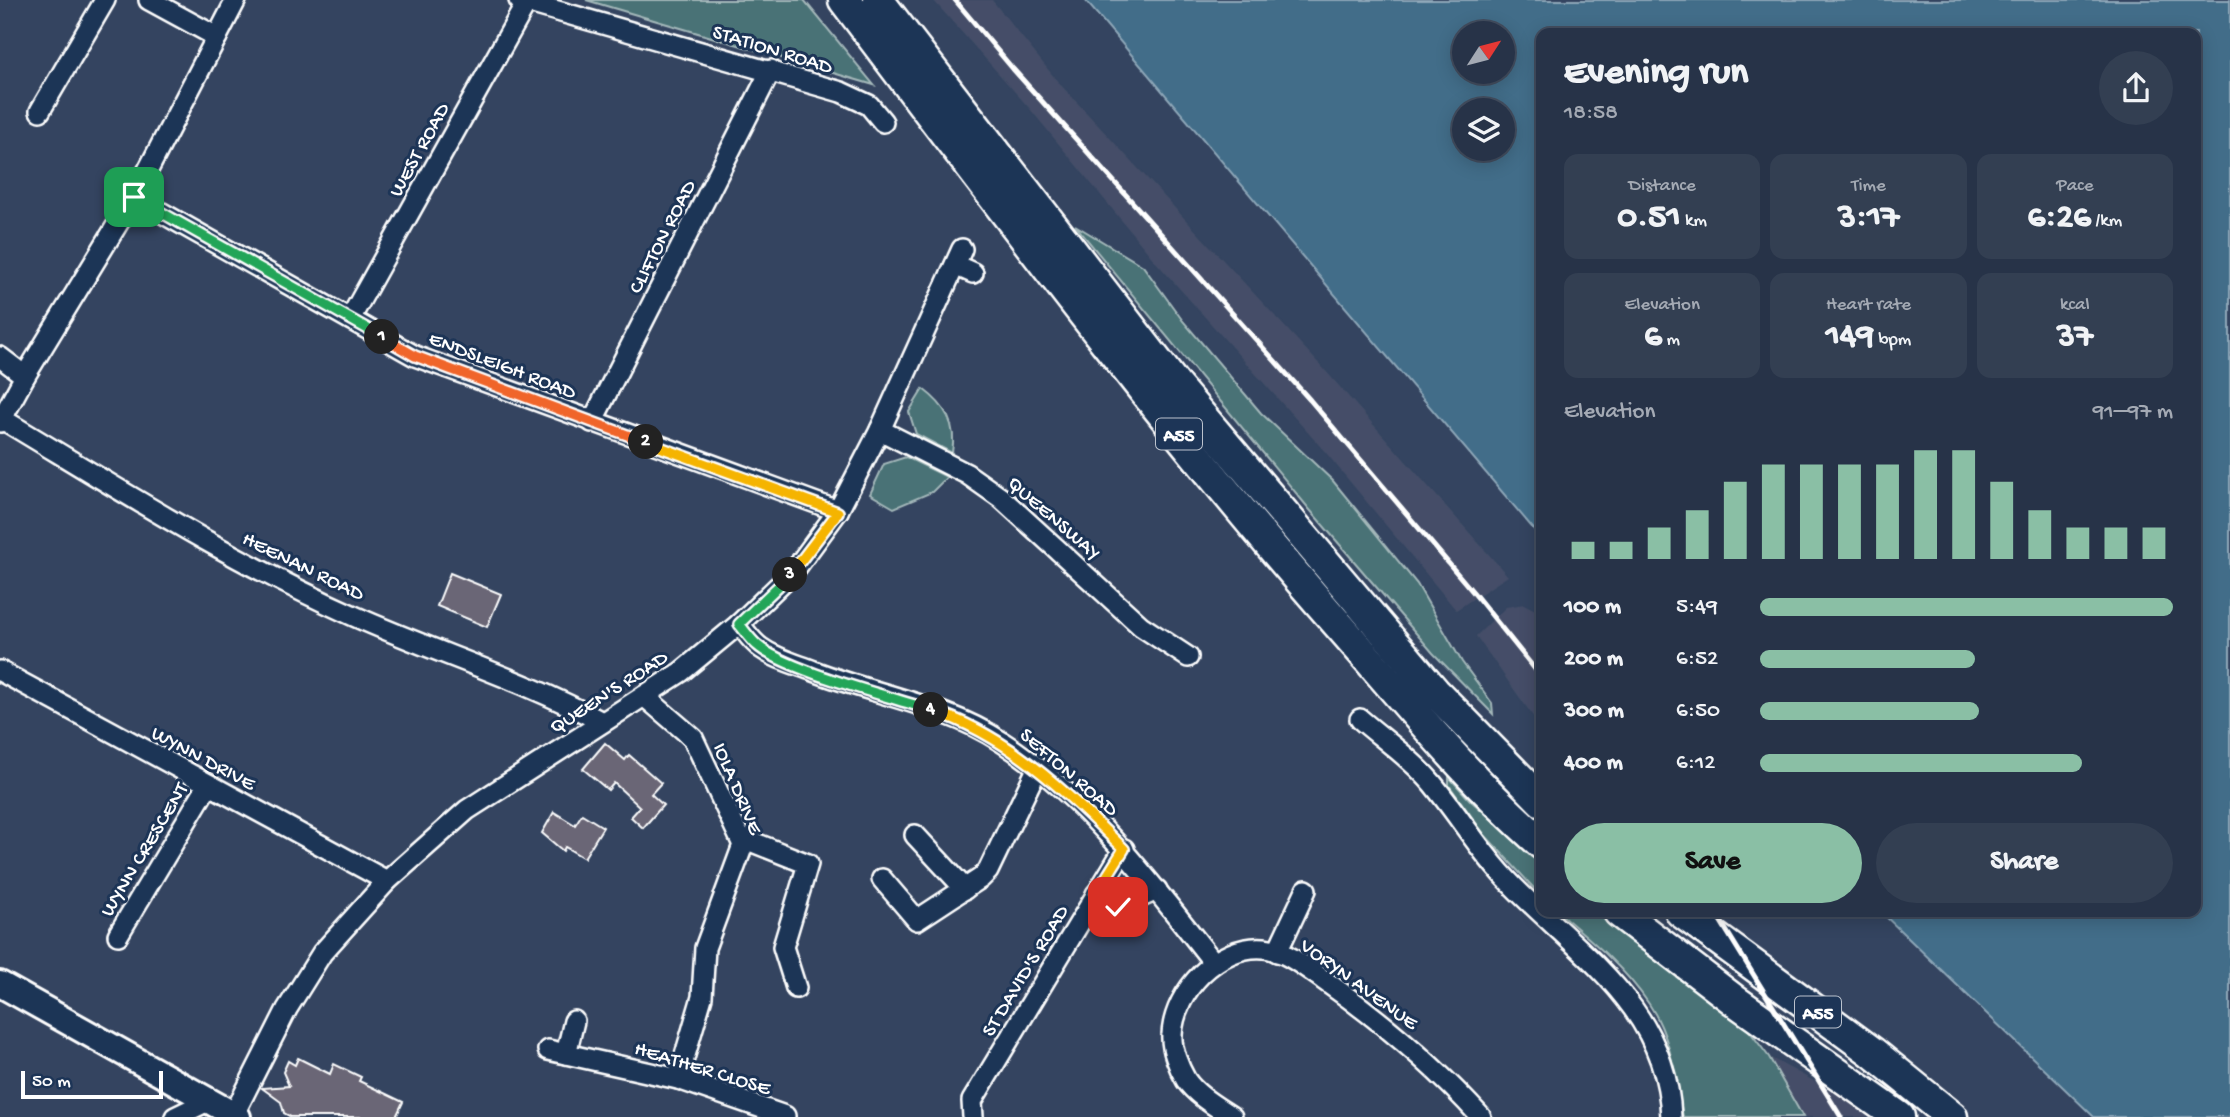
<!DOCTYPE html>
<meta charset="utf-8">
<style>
:root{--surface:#273348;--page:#333f52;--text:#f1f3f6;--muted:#a4aab4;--line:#434e60;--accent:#8abfa5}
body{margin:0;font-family:"Gochi Hand",sans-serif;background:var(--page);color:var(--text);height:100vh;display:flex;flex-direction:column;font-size:26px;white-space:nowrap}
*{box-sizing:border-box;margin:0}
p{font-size:23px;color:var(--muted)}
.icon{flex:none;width:38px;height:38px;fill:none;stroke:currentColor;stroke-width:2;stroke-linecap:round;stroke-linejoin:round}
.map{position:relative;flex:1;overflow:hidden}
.side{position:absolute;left:1536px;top:28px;width:665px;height:889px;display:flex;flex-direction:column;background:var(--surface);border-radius:14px;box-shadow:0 4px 18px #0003,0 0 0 2px var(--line)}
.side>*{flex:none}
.needle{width:46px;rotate:54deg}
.fabs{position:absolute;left:1452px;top:21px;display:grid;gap:14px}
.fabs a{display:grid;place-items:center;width:63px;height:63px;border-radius:50%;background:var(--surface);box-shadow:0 4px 18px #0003,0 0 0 2px var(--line);font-size:35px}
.scale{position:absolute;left:21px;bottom:18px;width:142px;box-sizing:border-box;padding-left:7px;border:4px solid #fff;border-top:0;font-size:19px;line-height:24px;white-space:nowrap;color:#fff;-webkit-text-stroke:5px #1d3557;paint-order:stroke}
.pin{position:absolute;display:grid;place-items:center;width:60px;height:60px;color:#fff;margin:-30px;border-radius:14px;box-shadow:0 4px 10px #0006}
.km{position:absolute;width:35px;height:35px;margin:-18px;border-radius:50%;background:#222;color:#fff;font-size:19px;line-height:35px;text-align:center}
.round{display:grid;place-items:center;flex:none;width:74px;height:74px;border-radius:37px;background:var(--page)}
.head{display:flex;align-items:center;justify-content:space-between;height:119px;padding:0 28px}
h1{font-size:38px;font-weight:800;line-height:52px}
.figures{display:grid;grid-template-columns:repeat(3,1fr);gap:10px;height:119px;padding:7px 28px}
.figures div{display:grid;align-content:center;border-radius:14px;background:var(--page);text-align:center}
.figures b{font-size:35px;font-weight:800}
.figures small{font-size:19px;font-weight:400}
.figures p{font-size:19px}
.chart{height:196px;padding:14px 28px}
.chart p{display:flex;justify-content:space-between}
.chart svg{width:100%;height:126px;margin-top:7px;stroke:var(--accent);stroke-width:6}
.cta{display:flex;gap:14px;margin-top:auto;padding:14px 28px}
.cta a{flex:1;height:80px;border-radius:42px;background:var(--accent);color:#111;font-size:28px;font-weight:800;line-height:80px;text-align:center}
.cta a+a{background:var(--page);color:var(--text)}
ul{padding:0 28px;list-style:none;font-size:23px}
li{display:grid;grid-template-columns:112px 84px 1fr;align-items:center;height:52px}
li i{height:18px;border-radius:9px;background:var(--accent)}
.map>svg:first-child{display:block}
</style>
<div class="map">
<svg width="2230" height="1117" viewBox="0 0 2230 1117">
<rect width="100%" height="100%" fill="#344460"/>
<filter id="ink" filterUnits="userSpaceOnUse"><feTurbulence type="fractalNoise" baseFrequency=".0143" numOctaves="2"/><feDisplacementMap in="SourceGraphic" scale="14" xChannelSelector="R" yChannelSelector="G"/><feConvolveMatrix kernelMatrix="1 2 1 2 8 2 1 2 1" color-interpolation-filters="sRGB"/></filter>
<g filter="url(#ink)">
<g fill="#444e67">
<polygon points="933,0 992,0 1059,83 1324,369 1508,576 1456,610 1327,454 1154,260 1030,109"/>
<polygon points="1524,604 1535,610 1542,619 1542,729 1476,636 1506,607"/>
<polygon points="1769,1057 1838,1094 1868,1117 1800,1117"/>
</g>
<g fill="#497276" stroke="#a4b8ba" stroke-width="2">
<polygon points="586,0 804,0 874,85"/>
<polygon points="1075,225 1143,266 1183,321 1261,413 1333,481 1417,584 1462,662 1492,703 1493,714 1433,653 1310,510"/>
<path d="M923 389C946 406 957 425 952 453L916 434 909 412Z"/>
<polygon points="906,457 947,477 932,492 894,508 870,494 884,464"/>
<polygon points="1449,777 1470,800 1542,864 1542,897 1484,834 1449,785"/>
<path d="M1558 912H1595L1744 1024 1769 1057 1803 1117H1683C1676 1080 1671 1036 1649 1004 1625 968 1591 940 1558 912Z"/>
</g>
<path fill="#426d89" stroke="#8ea7b8" stroke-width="2" fill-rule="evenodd" d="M1085 0H2230V1117H2094L1881 912H2196V33H1542V539ZM1465 33H1503V72H1465ZM1465 110H1503V149H1465Z"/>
<g fill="#6a6676" stroke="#fff" stroke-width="2">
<polygon points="450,573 501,594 487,627 437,606"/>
<polygon points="605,743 625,760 629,755 661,783 651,794 663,805 643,828 631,817 640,807 614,783 608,790 583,769"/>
<polygon points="554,812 575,825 582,814 603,827 584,858 565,847 563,851 542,833"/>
<polygon points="298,1058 330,1074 334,1064 361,1077 359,1081 403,1102 396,1117 291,1117 284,1113 281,1102 262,1088 289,1086 283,1072 288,1061 295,1065"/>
</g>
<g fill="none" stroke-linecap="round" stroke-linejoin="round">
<defs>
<g id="minor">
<polyline points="149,0 217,37"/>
<polyline points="519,0 841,92 869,105 883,122"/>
<polyline points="40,111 105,0"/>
<polyline points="134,197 415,356 838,511"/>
<polyline points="955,265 973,273"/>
<polyline points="350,319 527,2"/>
<polyline points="0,357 25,376"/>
<path d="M2 419C117 488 231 561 354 616 436 653 523 679 602 722"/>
<polyline points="0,422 25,376 134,197 236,0"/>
<polyline points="592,422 771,70"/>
<polyline points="880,430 967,474 1001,498 1141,626 1188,657"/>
<path d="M739 624C746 632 752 642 761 648 776 659 796 664 814 671 875 695 946 705 1002 742 1086 796 1153 885 1214 963"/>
<polyline points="0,671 387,881"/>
<polyline points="644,696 693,738 743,845 705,948 702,997 678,1079"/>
<path d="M1360 719C1383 739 1412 759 1432 783 1460 817 1482 855 1514 887 1582 956 1667 1009 1671 1117"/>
<polyline points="915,835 965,889"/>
<polyline points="740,837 808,864 783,947 796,988"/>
<polyline points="882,879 917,920 981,878 988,871 1037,769"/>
<polyline points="1096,894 1118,907 1157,890"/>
<polyline points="118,935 208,785"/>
<polyline points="1277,952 1306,890"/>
<polyline points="548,1050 678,1079 785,1116"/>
<polyline points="566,1054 574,1021"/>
<polyline points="234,1114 287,1009 322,953 387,881 467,810 681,672 739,624 794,571 838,511 880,430 962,249"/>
<polyline points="175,1117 210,1100"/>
<polyline points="973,1117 972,1101 1124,849"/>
<path d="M1232 1117C1217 1107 1196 1095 1186 1080 1179 1068 1171 1049 1172 1035 1174 991 1219 944 1264 948 1285 950 1308 969 1325 981 1383 1022 1433 1064 1481 1117"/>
</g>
<polyline id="major" points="0,984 238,1117"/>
<g id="highway">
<path d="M844 0C1004 211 1162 423 1336 622 1402 697 1466 777 1542 844"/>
<polyline points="878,0 1176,386 1435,692 1542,801"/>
<polyline points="1619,912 1734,1000 1899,1117"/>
<polyline points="1681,912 1872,1052 1952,1117"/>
</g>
</defs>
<use href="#minor" stroke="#fff" stroke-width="24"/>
<use href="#major" stroke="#fff" stroke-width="30"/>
<use href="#highway" stroke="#fff" stroke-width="35"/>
<use href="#minor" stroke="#1d3557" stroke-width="19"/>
<use href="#major" stroke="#1d3557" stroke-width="24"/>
<use href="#highway" stroke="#1d3557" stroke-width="30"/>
<g stroke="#fff" stroke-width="5">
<polyline points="955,0 1013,69 1310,400 1473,592 1542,678"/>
<polyline points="1715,912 1841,1117"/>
</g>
</g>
</g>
<g fill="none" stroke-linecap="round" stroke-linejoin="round" filter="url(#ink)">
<defs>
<polyline id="split-1" points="134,197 382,337"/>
<polyline id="split-2" points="382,337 415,356 646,442"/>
<polyline id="split-3" points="646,442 838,512 790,575"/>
<path id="split-4" d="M790 575 739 624C745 631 750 639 757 645 784 670 892 697 931 710"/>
<path id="split-5" d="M931 710C1009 735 1067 793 1124 849L1096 894 1118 907"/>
</defs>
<use href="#split-1" stroke="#fff" stroke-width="14"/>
<use href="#split-2" stroke="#fff" stroke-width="14"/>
<use href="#split-3" stroke="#fff" stroke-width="14"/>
<use href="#split-4" stroke="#fff" stroke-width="14"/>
<use href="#split-5" stroke="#fff" stroke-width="14"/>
<use href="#split-1" stroke="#22a559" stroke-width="9"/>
<use href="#split-2" stroke="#f0652b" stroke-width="9"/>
<use href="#split-3" stroke="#f5b400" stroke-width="9"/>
<use href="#split-4" stroke="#22a559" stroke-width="9"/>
<use href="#split-5" stroke="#f5b400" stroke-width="9"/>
</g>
<g text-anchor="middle" stroke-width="6" stroke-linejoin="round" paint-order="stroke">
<g fill="#1d3557" stroke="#bbc2cd" stroke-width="2">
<rect x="1156" y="418.5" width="46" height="31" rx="5"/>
<rect x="1795" y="996.5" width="46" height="31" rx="5"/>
</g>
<g font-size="19" font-weight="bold" fill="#fff">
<text x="1179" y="441">A55</text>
<text x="1818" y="1019">A55</text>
</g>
<g font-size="21" fill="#fff" stroke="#1d3557">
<text transform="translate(773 48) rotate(17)" y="7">STATION ROAD</text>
<text transform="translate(418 149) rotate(-61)" y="7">WEST ROAD</text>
<text transform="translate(661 236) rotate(-63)" y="7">CLIFTON ROAD</text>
<text transform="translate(503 364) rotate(21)" y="7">ENDSLEIGH ROAD</text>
<text transform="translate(1055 517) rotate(41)" y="7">QUEENSWAY</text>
<text transform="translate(304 565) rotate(26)" y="7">HEENAN ROAD</text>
<text transform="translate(608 691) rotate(-33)" y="7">QUEEN'S ROAD</text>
<text transform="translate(204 757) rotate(28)" y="7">WYNN DRIVE</text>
<text transform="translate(1070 771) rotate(41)" y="7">SEFTON ROAD</text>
<text transform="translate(739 788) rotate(67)" y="7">IOLA DRIVE</text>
<text transform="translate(143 849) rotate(-59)" y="7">WYNN CRESCENT</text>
<text transform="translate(1024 970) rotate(-59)" y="7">ST DAVID'S ROAD</text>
<text transform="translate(1360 983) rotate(36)" y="7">VORYN AVENUE</text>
<text transform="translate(703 1067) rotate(17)" y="7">HEATHER CLOSE</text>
</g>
</g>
</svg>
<div class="fabs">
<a><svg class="needle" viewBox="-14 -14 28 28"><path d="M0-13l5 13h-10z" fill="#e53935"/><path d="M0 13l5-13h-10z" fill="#a4aab4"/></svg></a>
<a><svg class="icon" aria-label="layers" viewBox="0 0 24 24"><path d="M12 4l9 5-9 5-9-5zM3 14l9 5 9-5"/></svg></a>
</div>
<div class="scale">50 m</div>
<div class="pin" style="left:134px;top:197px;background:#1e9e55"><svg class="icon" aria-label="arrive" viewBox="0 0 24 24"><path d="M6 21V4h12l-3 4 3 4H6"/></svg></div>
<div class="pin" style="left:1118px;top:907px;background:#d93025"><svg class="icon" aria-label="check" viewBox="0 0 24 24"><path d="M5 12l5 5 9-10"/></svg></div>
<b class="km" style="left:382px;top:337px">1</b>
<b class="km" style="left:646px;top:442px">2</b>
<b class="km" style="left:790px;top:575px">3</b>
<b class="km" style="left:931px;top:710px">4</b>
<section class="side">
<div class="head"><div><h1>Evening run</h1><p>18:58</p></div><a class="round"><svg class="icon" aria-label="share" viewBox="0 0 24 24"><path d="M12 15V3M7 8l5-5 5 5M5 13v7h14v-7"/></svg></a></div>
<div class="figures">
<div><p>Distance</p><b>0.51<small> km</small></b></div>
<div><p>Time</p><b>3:17</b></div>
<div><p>Pace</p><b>6:26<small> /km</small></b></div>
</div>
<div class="figures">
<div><p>Elevation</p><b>6<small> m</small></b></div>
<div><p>Heart rate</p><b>149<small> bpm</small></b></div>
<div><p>kcal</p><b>37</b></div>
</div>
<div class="chart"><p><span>Elevation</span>91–97 m</p>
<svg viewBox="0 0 160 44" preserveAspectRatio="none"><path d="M5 44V38M15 44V38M25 44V33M35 44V27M45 44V17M55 44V11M65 44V11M75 44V11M85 44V11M95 44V6M105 44V6M115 44V17M125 44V27M135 44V33M145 44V33M155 44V33"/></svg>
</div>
<ul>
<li><b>100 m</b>5:49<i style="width:100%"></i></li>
<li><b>200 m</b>6:52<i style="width:52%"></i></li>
<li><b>300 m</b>6:50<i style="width:53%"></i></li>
<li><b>400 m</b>6:12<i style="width:78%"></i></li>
</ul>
<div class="cta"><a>Save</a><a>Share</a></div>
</section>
</div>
